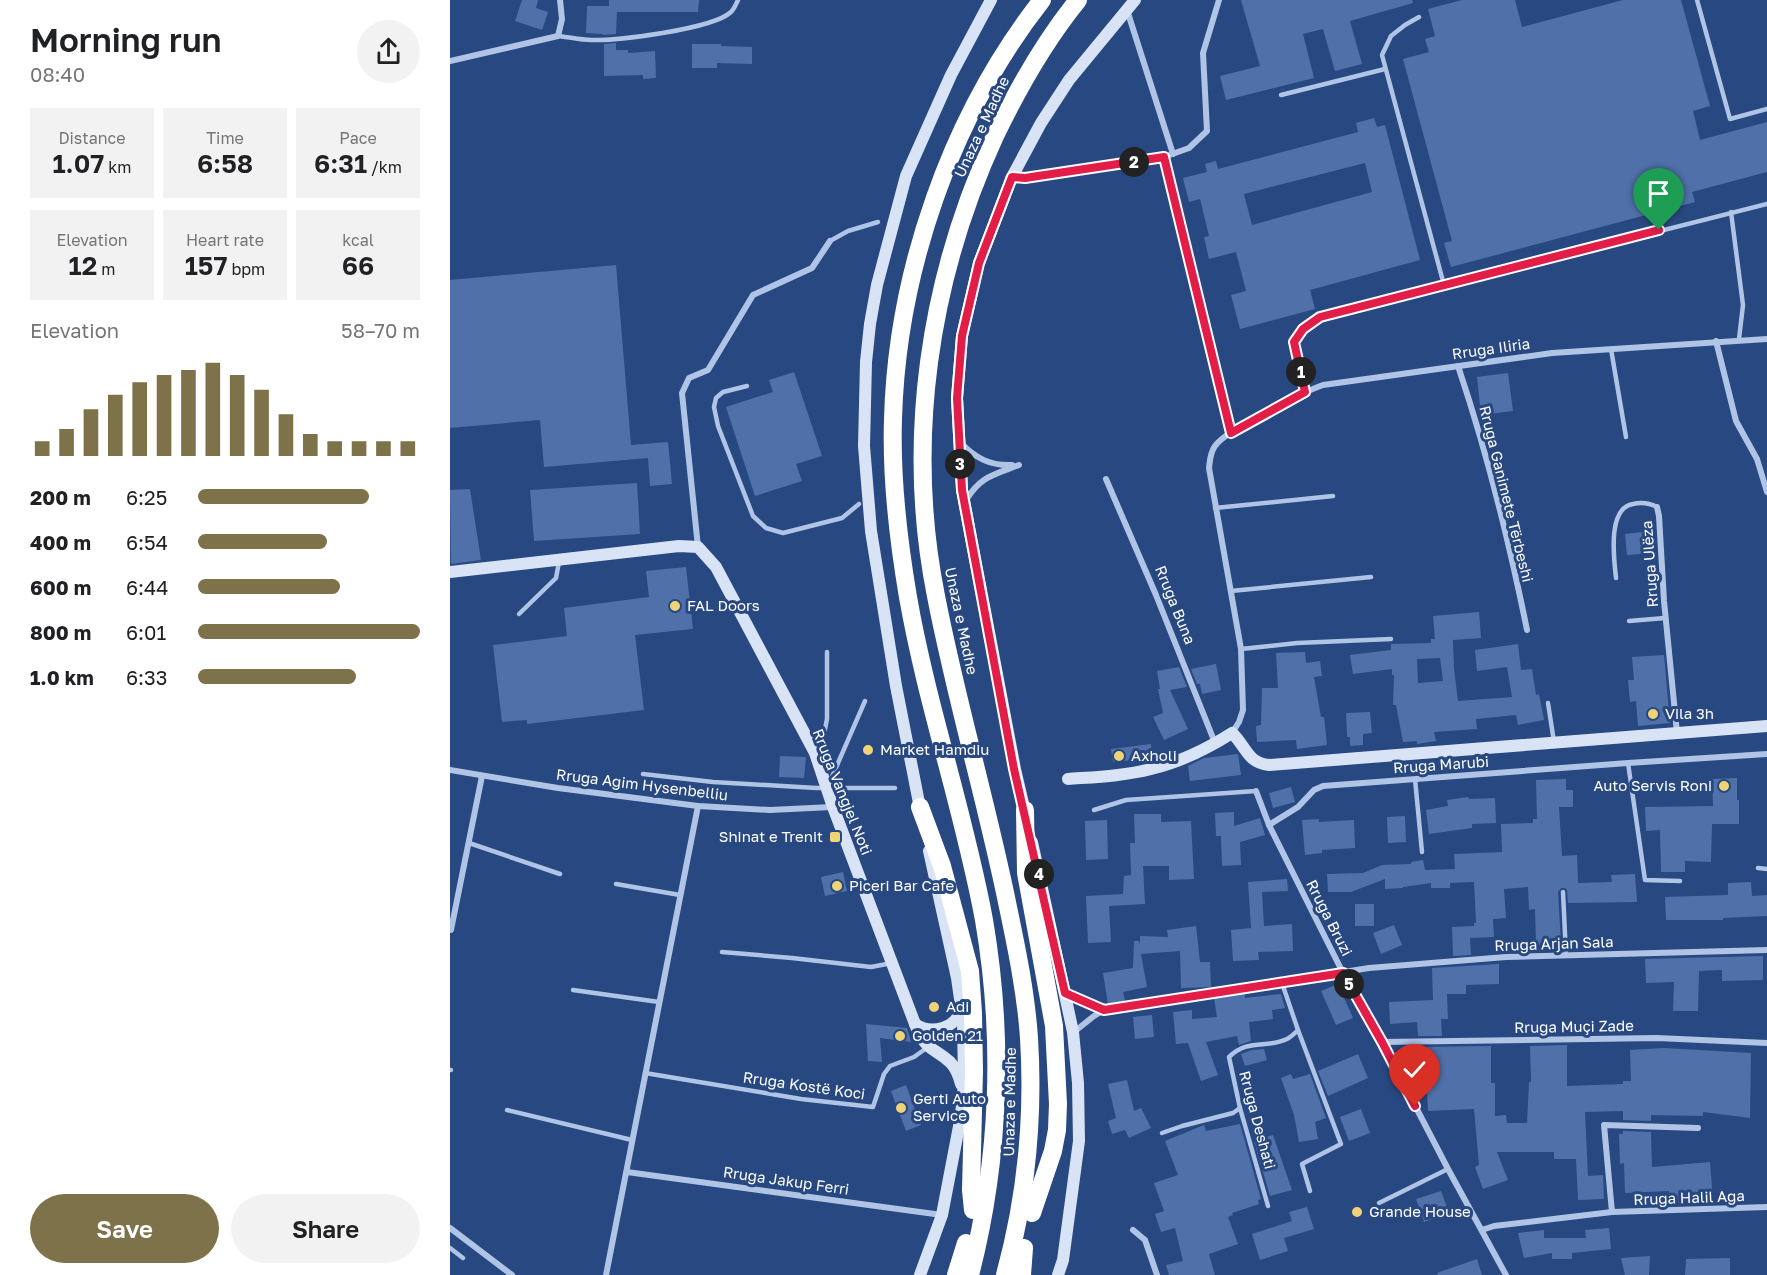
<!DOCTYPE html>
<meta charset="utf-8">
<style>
:root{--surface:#fff;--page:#f2f2f2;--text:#202124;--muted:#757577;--accent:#7d7249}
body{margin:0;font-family:"Golos Text",sans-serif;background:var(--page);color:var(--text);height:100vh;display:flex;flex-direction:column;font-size:22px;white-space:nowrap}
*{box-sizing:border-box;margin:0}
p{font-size:20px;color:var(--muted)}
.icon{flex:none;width:33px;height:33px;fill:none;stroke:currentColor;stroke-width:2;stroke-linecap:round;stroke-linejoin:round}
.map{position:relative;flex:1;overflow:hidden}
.details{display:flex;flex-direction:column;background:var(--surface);width:450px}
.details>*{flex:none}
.pin{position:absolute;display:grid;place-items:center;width:51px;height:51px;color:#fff;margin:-62px -26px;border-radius:50% 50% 50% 0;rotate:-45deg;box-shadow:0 0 6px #0007}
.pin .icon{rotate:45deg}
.km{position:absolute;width:30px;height:30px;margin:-15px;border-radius:50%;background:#222;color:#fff;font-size:16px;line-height:30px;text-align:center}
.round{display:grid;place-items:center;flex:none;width:63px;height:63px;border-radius:32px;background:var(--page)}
.head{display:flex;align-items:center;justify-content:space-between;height:102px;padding:0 30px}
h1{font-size:33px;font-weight:600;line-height:45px}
.metrics{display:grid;grid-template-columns:repeat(3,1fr);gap:9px;height:102px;padding:6px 30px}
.metrics div{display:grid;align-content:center;border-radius:0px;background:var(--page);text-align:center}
.metrics b{font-size:26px;font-weight:600}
.metrics small{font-size:16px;font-weight:400}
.metrics p{font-size:16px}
.chart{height:168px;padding:12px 30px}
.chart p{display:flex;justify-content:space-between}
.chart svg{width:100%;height:108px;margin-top:6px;stroke:var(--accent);stroke-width:6}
.button{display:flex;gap:12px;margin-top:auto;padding:12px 30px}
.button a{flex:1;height:69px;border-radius:36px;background:var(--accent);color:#fff;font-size:24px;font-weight:600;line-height:69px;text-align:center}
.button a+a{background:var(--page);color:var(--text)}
ul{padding:0 30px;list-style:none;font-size:20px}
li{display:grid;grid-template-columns:96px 72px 1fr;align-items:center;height:45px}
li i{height:15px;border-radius:8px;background:var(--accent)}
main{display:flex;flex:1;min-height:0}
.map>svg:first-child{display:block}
</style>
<main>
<section class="details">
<div class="head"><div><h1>Morning run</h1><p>08:40</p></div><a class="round"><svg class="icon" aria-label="share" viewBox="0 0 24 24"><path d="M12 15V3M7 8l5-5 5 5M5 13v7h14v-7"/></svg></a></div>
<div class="metrics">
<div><p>Distance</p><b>1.07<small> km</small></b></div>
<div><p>Time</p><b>6:58</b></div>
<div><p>Pace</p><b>6:31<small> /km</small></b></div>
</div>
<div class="metrics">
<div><p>Elevation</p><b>12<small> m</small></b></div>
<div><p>Heart rate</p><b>157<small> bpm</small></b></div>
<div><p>kcal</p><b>66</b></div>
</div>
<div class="chart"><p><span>Elevation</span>58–70 m</p>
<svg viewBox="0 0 160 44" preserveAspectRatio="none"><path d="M5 44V38M15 44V33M25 44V25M35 44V19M45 44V14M55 44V11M65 44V9M75 44V6M85 44V11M95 44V17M105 44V27M115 44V35M125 44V38M135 44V38M145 44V38M155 44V38"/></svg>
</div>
<ul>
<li><b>200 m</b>6:25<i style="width:77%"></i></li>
<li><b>400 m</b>6:54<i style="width:58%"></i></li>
<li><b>600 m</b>6:44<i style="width:64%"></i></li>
<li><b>800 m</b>6:01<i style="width:100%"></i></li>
<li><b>1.0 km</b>6:33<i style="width:71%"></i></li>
</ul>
<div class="button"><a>Save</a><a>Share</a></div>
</section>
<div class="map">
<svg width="1317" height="1275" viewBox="0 0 1317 1275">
<rect width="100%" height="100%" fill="#284881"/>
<g fill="#5070a9" fill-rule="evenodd">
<polygon points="72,0 88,0 86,8 98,12 92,30 65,21"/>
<polygon points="159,0 249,0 248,12 167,12 166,34 153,35 153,34 136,33 137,6 159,6"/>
<polygon points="791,0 962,0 963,3 900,21 912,64 885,71 873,29 853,34 864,78 776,100 770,76 810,66"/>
<polygon points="1012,0 1065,0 1072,27 1173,0 1231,0 1260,106 1243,111 1250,140 1317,122 1317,172 1242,192 1245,202 1001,267 994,243 1002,241 953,59 979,52 975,39 985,36 978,9"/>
<polygon points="166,43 166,50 178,50 178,53 205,51 206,78 193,79 193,75 154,76 154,44"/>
<polygon points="242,44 271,44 271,46 302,47 302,64 267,63 267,68 242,68"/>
<path d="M924 118 927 127 935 125 970 260 860 290 865 309 790 329 781 295 796 291 786 252 759 259 754 237 759 236 750 199 739 202 733 178 757 172 755 164 766 161 768 169 908 132 906 123ZM915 163 922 192 802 225 794 194Z"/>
<polygon points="166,265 181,445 218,442 222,484 200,486 198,458 94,467 90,420 0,428 0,280"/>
<polygon points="344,372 372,456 346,464 352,481 305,496 276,407 323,392 319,380"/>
<polygon points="1058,373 1063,411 1031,415 1027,377"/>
<polygon points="187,483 190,534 84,541 80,490"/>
<polygon points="20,489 31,560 1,564 0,490"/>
<polygon points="1201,531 1203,553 1177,555 1175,534"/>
<polygon points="236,567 243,629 185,635 194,710 77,724 77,720 52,722 43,645 117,636 114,608 199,597 196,571"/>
<path d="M1029 612 1031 638 1003 640 1004 669 1008 701 1062 697 1057 667 1027 671 1025 650 1068 644 1071 670 1082 669 1086 695 1089 694 1094 720 1068 725 1066 715 1026 719 1027 729 984 732 986 741 967 744V741L953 742 946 705H943L944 675H942V669L903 674 900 655 941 650V644L981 643V639H985L983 616ZM990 658 993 681 968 683 967 659Z"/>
<polygon points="855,652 856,663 870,661 872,676 864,677 871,717 874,717 877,745 847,749 846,740 807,742 806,726 811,725 812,688 828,688 826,653"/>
<polygon points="1214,655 1220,723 1188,726 1186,701 1180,702 1178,680 1184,680 1182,657"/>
<polygon points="766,664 771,690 752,694 750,684 747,684 741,669"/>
<polygon points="729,667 737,687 720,690 738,729 714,740 703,717 713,713 708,689 710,689 707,671"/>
<polygon points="920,712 922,733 913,734 913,745 900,746 900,737 897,737 896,713"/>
<polygon points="701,744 702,758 663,762 661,749"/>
<polygon points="788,754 791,775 740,781 738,766 754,758"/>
<polygon points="330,756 356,757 354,778 329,777"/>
<polygon points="1287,778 1287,800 1289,800 1289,824 1262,824 1261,862 1235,861 1235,872 1211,872 1210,830 1196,831 1195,807 1263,806 1262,779"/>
<polygon points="1116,779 1116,790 1123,790 1123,807 1109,807 1112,856 1127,855 1128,883 1162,882 1161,875 1185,874 1187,902 1118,903 1117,890 1115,888 1111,888 1108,892 1111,944 1086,945 1085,909 1079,910 1078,887 1054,889 1056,918 1043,919 1044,937 1020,938 1021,955 1003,956 1002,927 1024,926 1024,923 1026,923 1024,882 1000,883 1000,888 981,888 981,883 953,887 953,888 935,889 935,879 901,892 878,892 877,874 913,873 932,865 961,864 961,862 973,860 975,870 1005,869 1004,854 1052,852 1051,824 1083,823 1083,819 1087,819 1086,780"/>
<polygon points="841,787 845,802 823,808 819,793"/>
<polygon points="1018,797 1019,799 1045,798 1046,823 1022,824 1022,828 979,834 976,810 998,806 997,800"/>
<polygon points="784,812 784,826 810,818 815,835 790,842 791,865 772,866 771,836 766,836 765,813"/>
<polygon points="684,814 711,814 711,822 741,821 744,879 719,880 719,866 693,866 695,904 659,906 661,942 638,943 636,896 673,894 674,876 681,875 680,843 685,843"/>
<polygon points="955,816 956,842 938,843 937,817"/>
<polygon points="869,819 869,822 904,820 905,848 872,850 872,853 855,855 852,820"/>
<polygon points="657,820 658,859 636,860 635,821"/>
<polygon points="393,872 397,891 375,896 371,877"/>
<polygon points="837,879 838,891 812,892 814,926 842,924 843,951 808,952 809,960 783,961 781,930 801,928 798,882"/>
<polygon points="1301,882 1302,896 1317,895 1317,916 1273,918 1273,920 1216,920 1215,897 1278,895 1278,883"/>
<rect x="905" y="904" width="19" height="22"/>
<polygon points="944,925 952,945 931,954 923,933"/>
<polygon points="746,926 750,962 760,962 761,987 731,988 730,951 691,954 697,987 673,992 675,1001 658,1004 653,973 683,968 684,941 689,941 690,945 690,936 718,937 717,930"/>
<polygon points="1313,956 1313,980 1272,981 1272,970 1249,971 1248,1011 1223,1011 1224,982 1196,983 1195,959"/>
<polygon points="1049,964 1049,984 1016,985 1016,994 997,994 998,1019 991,1019 992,1036 968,1036 967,1022 940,1024 939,1002 983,1000 982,968"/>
<polygon points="888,984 903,1018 886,1025 871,991"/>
<polygon points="795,994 795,998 831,994 835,1008 822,1010 823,1019 799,1022 801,1041 789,1045 787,1036 756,1042 768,1075 751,1081 738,1043 726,1044 723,1012 742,1010 742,1019 767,1017 764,998"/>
<polygon points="702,1015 704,1037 685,1039 683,1017"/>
<polygon points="416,1024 457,1028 461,1042 430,1038 432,1062 418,1061"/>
<polygon points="1117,1045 1117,1086 1173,1084 1173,1081 1181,1081 1180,1050 1214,1048 1301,1053 1300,1118 1253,1112 1253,1116 1201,1115 1201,1121 1173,1120 1173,1111 1135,1112 1138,1176 1153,1175 1154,1199 1128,1200 1126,1159 1104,1159 1104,1152 1047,1152 1058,1180 1033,1189 1025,1167 1029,1165 1024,1109 978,1111 976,1071 968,1071 967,1047 1041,1046 1041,1083 1045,1083 1045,1116 1056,1115 1057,1123 1077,1123 1079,1082 1081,1082 1080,1046"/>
<polygon points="814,1049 817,1060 795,1066 791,1054 802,1050"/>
<polygon points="908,1054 918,1078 878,1096 868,1071"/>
<polygon points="841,1074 843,1079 860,1074 876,1118 865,1122 868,1139 849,1142 844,1115 831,1078"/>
<polygon points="677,1080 684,1111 691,1108 701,1128 679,1138 675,1130 662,1134 658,1121 666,1118 658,1084"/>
<polygon points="456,1085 471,1125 456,1131 441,1091"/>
<polygon points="911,1109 920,1133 899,1141 890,1117"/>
<polygon points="790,1124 811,1199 808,1200 809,1204 782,1213 783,1215 778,1217 788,1244 759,1254 765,1275 719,1275 716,1265 733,1261 725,1228 711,1232 705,1214 714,1211 704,1183 728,1175 715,1141 754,1125 756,1131"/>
<polygon points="1173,1131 1201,1132 1202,1167 1260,1162 1263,1199 1220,1204 1219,1191 1175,1193 1174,1163 1170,1164 1169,1134 1173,1134"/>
<polygon points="823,1135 842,1190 820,1196 804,1141"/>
<polygon points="991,1191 999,1213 974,1222 966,1199"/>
<polygon points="857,1207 864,1229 834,1238 838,1251 810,1260 802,1234 842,1221 839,1212"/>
<polygon points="1159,1228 1161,1249 1122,1253 1122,1259 1102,1259 1102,1253 1074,1258 1068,1233 1094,1230 1094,1238 1136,1238 1135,1230"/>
<polygon points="1200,1256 1199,1275 1175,1275 1171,1258"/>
<polygon points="1280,1258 1280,1275 1235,1275 1236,1259"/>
<polygon points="1027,1259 1032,1275 988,1275 987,1273"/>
</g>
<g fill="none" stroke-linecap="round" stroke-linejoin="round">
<g stroke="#b0c4e6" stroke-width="4.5">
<polyline points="1247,0 1280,119 1317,109"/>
<polyline points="969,17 955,25 941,36 932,55 994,285"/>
<path d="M108 36C119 37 130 40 141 40 167 41 263 29 281 12 284 9 286 4 288 0"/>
<polyline points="831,95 935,69"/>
<polyline points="1281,212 1293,305 1289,339"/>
<polyline points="380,241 398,231 428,222"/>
<polyline points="1161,349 1176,437"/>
<polyline points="297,386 273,392 266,398 264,407 268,426 303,516 316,528 333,533 392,518 409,504"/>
<polyline points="855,392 844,342 853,329 870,317 1317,204"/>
<polyline points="765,508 883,496"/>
<path d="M1166 578C1164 559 1157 508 1183 504 1192 502 1199 503 1207 507"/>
<polyline points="781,591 921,577"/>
<polyline points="69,614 106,578 109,562"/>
<polyline points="1179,621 1215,618"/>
<polyline points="791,649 847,643 941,639"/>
<polyline points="1098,703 1104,742"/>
<polyline points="366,751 373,739 377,719 377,652"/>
<polyline points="1178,763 1195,880 1230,881"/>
<polyline points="193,774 263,782 366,788 445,788"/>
<polyline points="965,779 972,852"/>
<polyline points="378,786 415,701"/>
<polyline points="644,810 676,800 806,791"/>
<polyline points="19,843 110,874"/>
<polyline points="1308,868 1317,869"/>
<polyline points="166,884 230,895"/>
<polyline points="1113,892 1116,955"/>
<polyline points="272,952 342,958 421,967 442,963"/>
<polyline points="123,990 209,1002"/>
<polyline points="848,1030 891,1144 852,1164 860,1191"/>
<polyline points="0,1070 1,1070"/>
<polyline points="195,1073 351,1099 423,1107 434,1074 440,1066 464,1057 478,1047"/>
<polyline points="57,1110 182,1140"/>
<polyline points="712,1133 732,1126 783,1113 790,1108"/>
<polyline points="929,1203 998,1169"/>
<path d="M818 1206 790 1108 779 1057C799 1038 816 1049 837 1039 841 1037 845 1033 848 1030L832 983"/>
<polyline points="0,1248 13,1258"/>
</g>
<g stroke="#b0c4e6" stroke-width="6">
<polyline points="677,10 723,154"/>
<polyline points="0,61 108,36 112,19 110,0"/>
<polyline points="714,157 781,433"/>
<polyline points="562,177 575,178 714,157 739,148 757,131 753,53 769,0"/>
<polyline points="1266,341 1286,421 1307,459 1317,492"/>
<path d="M1008 366C1037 452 1059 541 1077 630"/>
<path d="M510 442C525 458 540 466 562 465"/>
<polyline points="656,479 706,595 765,743"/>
<path d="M516 500C531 476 543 475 569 465"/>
<polyline points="1207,507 1209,516 1214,601 1227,733"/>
<polyline points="248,547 232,393 239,378 258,370 303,295 362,268 380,241"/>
<path d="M782 733 789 722 793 710 791 649 759 468C760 460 760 453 765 446 777 429 851 393 873 385L1102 353 1317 339"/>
<polyline points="0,770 108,788 248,806 320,810 382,807"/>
<polyline points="806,791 819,825 893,973 932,1042 998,1169 1056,1275"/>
<polyline points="819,825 848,807 864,790 873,786 1178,763 1317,754"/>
<polyline points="1,930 32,776"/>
<polyline points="616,994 654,1010"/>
<polyline points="624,1032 644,1016 654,1010 919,968 1056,957 1317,950"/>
<polyline points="932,1042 1207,1038 1317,1043"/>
<polyline points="177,1172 492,1215"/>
<polyline points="1162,1212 1154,1125 1248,1128"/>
<polyline points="0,1228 62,1275"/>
<polyline points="683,1230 695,1240 707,1275"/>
<polyline points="1032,1230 1044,1226 1162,1212 1317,1207"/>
<polyline points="156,1275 248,806"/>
</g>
<g stroke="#d9e3f6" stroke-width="12">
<path d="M0 572 229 546 248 547 266 567 365 753 383 807 468 1032C478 1051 486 1049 500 1062 506 1068 509 1076 511 1084"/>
<path d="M618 779C645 777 674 776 701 769 730 762 757 749 782 733 796 746 797 763 819 765L1317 726"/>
<polyline points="471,813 446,686 421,531 414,446 416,362 420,324 427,285 456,176 501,75 541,0"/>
<polyline points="576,816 565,769 512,490 507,398 512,336 529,263 562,177 591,123 619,80 685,0"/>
<polyline points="582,842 623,1032 628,1083 629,1141 613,1260 608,1275"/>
<path d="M465 1024C481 1035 507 1029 511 1008"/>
<polyline points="470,1275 492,1215 511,1116 514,1083 513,1020 507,978 479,851"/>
</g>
<g stroke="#fff" stroke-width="18">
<polyline points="470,807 492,866 520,971 523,1013 524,1071 521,1190 523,1210"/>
<polyline points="575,810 576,873 604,1026 608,1104 607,1130 603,1151 582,1213"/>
<polyline points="506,1275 516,1243"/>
<path d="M520 1275C550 1159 554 1037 534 920 514 811 477 706 458 597 448 538 441 478 443 419 447 272 501 116 592 0"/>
<path d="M555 1275C576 1198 584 1118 579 1038 576 994 567 950 558 907 537 803 506 700 486 596 455 441 479 279 545 136 568 88 594 42 628 0"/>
<polyline points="572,1275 574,1248"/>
</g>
</g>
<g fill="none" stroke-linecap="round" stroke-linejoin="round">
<defs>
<polyline id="route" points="965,1106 932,1042 893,973 654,1010 615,993 564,769 512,490 507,398 512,336 529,263 562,177 575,178 714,157 781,433 855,392 844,342 853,329 870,317 1209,230"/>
</defs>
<use href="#route" stroke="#fff" stroke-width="12"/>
<use href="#route" stroke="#e11d48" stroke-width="8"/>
</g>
<g fill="#eed476" stroke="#284881" stroke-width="2">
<circle cx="225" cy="606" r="6"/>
<circle cx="1203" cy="714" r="6"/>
<circle cx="418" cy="750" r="6"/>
<circle cx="669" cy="756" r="6"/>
<circle cx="1274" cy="786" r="6"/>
<rect x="379" y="831" width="12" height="12" rx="3"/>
<circle cx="387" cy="886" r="6"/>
<circle cx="484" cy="1007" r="6"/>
<circle cx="450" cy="1036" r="6"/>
<circle cx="451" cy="1108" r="6"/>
<circle cx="907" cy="1212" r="6"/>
</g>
<g text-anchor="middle" stroke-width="6" stroke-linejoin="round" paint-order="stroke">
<g font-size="15" fill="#fff" stroke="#284881">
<text transform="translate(532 127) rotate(-65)" y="5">Unaza e Madhe</text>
<text transform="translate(1041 349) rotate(-8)" y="5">Rruga Iliria</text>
<text transform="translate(1056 494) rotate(76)" y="5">Rruga Ganimete Tërbeshi</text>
<text transform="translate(1200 564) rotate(-94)" y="5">Rruga Ulëza</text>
<text transform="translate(725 605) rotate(68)" y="5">Rruga Buna</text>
<text transform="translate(511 621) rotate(78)" y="5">Unaza e Madhe</text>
<text transform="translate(991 765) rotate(-4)" y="5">Rruga Marubi</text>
<text transform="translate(192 785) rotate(7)" y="5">Rruga Agim Hysenbelliu</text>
<text transform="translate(392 792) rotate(68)" y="5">Rruga Vangjel Noti</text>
<text transform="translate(879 918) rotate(63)" y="5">Rruga Bruzi</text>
<text transform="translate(1104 944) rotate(-2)" y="5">Rruga Arjan Sala</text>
<text transform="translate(1124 1027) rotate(-1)" y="5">Rruga Muçi Zade</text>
<text transform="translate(354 1086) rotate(8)" y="5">Rruga Kostë Koci</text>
<text transform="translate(560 1102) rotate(-89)" y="5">Unaza e Madhe</text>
<text transform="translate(807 1120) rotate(75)" y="5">Rruga Deshati</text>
<text transform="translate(336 1181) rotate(8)" y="5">Rruga Jakup Ferri</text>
<text transform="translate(1239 1198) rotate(-2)" y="5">Rruga Halil Aga</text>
</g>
<g font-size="15" fill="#fff" stroke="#284881" text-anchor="start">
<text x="237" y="611">FAL Doors</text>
<text x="1215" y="719">Vila 3h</text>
<text x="430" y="755">Market Hamdiu</text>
<text x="681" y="761">Axholi</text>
<text x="1262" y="791" text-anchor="end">Auto Servis Roni</text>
<text x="373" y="842" text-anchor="end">Shinat e Trenit</text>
<text x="399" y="891">Piceri Bar Cafe</text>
<text x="496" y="1012">Adi</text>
<text x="462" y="1041">Golden 21</text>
<text x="463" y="1104">Gerti Auto<tspan x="463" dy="17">Service</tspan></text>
<text x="919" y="1217">Grande House</text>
</g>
</g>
</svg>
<div class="pin" style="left:1209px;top:230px;background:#1e9e55"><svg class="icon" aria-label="arrive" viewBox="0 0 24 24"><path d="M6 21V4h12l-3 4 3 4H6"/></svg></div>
<div class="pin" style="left:965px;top:1106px;background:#d93025"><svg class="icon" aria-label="check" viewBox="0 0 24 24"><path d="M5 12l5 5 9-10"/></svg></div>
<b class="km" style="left:851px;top:372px">1</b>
<b class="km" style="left:684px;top:162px">2</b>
<b class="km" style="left:510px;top:464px">3</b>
<b class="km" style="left:589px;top:874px">4</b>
<b class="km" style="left:899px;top:984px">5</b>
</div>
</main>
